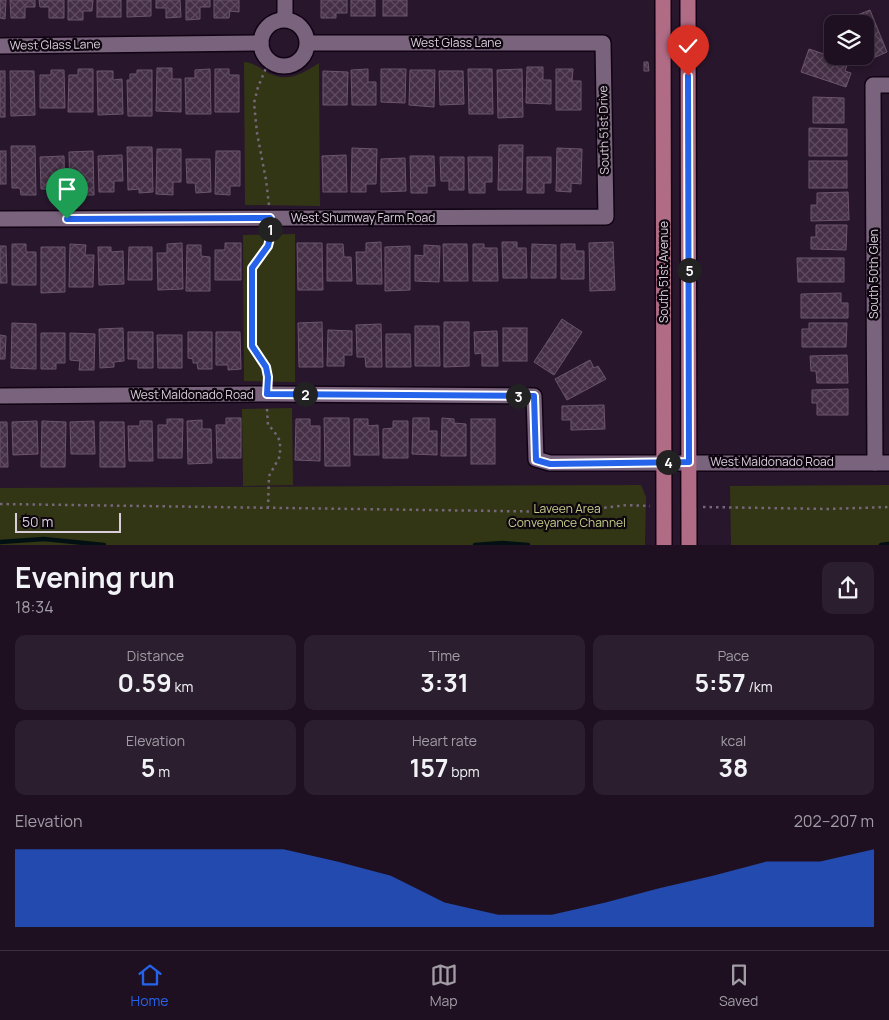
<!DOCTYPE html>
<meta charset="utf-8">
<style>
:root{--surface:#1e1021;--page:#2b1e2e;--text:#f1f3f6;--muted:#a19da5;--line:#3c303f;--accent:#2563eb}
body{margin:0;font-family:Manrope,sans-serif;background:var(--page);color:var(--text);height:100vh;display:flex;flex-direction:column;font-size:19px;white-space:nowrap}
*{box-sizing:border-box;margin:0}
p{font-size:16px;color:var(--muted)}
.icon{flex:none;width:28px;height:28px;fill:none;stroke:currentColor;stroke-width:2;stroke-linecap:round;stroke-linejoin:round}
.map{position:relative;height:545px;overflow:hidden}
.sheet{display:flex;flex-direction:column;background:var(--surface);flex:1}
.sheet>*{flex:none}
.buttons{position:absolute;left:824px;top:15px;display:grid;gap:10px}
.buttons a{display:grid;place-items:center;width:50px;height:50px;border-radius:10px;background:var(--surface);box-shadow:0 2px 8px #0003,0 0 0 1px var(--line);font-size:25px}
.scale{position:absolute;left:15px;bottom:12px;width:106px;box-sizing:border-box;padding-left:5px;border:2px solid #dacedd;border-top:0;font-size:14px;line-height:18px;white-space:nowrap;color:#dacedd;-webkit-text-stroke:4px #0d060e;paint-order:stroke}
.pin{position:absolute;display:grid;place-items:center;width:42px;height:42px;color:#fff;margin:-51px -21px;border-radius:50% 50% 50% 0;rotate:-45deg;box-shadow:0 0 5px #0007}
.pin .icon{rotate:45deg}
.km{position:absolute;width:25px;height:25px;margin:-12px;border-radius:50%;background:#222;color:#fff;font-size:14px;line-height:25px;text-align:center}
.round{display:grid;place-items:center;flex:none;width:52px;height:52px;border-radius:10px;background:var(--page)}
.summary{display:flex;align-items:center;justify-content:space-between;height:85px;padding:0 15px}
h1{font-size:28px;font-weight:700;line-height:38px}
.stats{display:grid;grid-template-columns:repeat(3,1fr);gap:8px;height:85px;padding:5px 15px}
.stats div{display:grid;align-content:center;border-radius:10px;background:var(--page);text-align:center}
.stats b{font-size:25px;font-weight:700}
.stats small{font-size:14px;font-weight:400}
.stats p{font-size:14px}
.chart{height:140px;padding:10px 15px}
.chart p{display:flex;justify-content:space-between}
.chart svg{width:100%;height:90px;margin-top:5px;fill:var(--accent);opacity:.7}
.tabs{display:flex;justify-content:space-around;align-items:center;height:70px;border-top:1px solid var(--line);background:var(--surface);font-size:14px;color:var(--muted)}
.tabs a{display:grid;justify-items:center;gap:2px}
.tabs .current{color:var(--accent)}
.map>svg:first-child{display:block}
</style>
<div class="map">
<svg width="889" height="545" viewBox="0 0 889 545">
<defs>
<pattern id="building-cross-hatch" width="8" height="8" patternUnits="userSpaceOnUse" patternTransform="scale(1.25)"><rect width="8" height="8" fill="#452f46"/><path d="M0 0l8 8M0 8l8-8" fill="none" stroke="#5f4c60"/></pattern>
</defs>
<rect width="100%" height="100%" fill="#28162c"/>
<g fill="#323614">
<path d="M244 62C254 63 258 67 266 72 288 83 300 75 319 63L320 206 245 205Z"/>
<polygon points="295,234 295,382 244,381 243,235"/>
<polygon points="292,408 293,485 243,486 242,409"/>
<polygon points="641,485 646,497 645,545 0,545 0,488"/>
<polygon points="889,485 889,545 731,545 730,486"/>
</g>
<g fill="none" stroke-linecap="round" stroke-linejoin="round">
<g stroke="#021014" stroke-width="4.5">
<polyline points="0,542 44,539 104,545"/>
<polyline points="475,545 502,543 528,545"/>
<polyline points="881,545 889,544"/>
</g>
</g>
<g fill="url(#building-cross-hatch)" stroke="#6b546c">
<polygon points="0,0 6,0 5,19 0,18"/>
<polygon points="10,0 35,0 35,7 25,7 25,18 11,18"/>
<polygon points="39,0 64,0 64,18 49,18 49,7 40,7"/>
<polygon points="68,0 93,0 92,11 83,11 83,20 68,20"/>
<rect x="97" y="0" width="24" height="17"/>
<polygon points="127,0 151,0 151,16 127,17"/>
<polygon points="156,0 180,0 181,17 166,18 166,8 156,8"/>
<polygon points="186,0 210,0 210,7 200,7 200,19 186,20"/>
<polygon points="214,0 239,0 239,12 230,11 229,18 214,18"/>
<polygon points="321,0 347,0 347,13 336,13 336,18 321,18"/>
<rect x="351" y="0" width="24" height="16"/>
<rect x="383" y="0" width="24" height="16"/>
<polygon points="870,10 887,52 864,62 862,56 865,56 865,24 848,24 847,19"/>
<polygon points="809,49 848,62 845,71 851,73 846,87 801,72"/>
<polygon points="644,62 648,62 649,71 644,71"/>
<polygon points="527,67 543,67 543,80 551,80 551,104 526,103"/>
<polygon points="157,68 172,68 172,79 181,79 181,112 156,111"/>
<polygon points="78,69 93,69 93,112 68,112 69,75 78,75"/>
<polygon points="210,69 211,114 186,114 185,78 195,78 195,70"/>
<polygon points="215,69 229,69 229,75 239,75 239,112 215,112"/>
<polygon points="368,69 368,82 376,82 376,105 352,105 351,70"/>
<polygon points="381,69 406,69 405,103 381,102"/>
<polygon points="468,69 492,69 493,114 469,114"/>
<polygon points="522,69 523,117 498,118 497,70"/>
<polygon points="556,69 573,69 572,81 581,81 581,110 556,110"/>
<polygon points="51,70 64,70 65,108 40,108 40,75 51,75"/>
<polygon points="137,70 152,70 152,116 128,116 127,80 130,80 130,74 137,74"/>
<polygon points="410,70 435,70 434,107 409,105"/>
<rect x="0" y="71" width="5" height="46"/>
<polygon points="10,71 34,71 35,115 11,116"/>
<polygon points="97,71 113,71 113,80 122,79 123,114 98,115"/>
<polygon points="323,71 348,72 347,105 323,105"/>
<polygon points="439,71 463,71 464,104 440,105"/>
<polygon points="813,97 844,98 844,123 813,123"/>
<polygon points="809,128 847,129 847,156 809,156"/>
<polygon points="499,145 523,145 522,190 498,190"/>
<polygon points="11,146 35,146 36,195 21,195 20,188 12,188"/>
<polygon points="127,147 152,147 153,192 139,193 139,189 128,190"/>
<polygon points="352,148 377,149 376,184 366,184 366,192 351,192"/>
<polygon points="557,148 582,149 581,184 571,183 571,192 556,191"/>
<polygon points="157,149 181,149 181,182 173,182 173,195 156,194"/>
<rect x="0" y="151" width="6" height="33"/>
<polygon points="93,151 94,195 79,195 79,188 70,189 69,152"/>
<polygon points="216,151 240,151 240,186 230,186 230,195 215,194"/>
<polygon points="122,155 123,181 114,181 114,192 99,192 98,156"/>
<polygon points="346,155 347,192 323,192 322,156"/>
<polygon points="64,156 65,193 52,194 52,189 41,189 40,157"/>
<polygon points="410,156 434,156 435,186 427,186 427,193 411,193"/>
<polygon points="440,157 464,157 464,190 449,190 449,181 441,181"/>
<polygon points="468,157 492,157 492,182 485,182 485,193 469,193"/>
<polygon points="527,157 551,157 551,183 544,183 544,193 527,193"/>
<polygon points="405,158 406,191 381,192 381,159"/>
<polygon points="186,159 210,159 211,192 196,193 195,183 187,183"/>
<rect x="809" y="161" width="38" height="27"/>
<polygon points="848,192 849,220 811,221 811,205 817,205 817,193"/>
<polygon points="816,225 847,225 846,250 811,249 811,237 816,237"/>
<polygon points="381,242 382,284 357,284 356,252 366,252 366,243"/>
<polygon points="502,242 517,242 517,248 526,248 527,278 503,278"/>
<polygon points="613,242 615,290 590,291 589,243"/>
<polygon points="182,243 183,289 158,290 157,253 167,253 167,244"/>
<polygon points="225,243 241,243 241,280 215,280 215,250 225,250"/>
<polygon points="297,243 322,243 323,290 298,290"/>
<polygon points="12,244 26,244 26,252 36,252 36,285 12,285"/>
<polygon points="70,244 86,245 85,255 94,255 93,287 69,287"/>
<polygon points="327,244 343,244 344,257 351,257 352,281 327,281"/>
<polygon points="443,244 467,244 468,281 444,281"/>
<polygon points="473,244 484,244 484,248 497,248 498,281 473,281"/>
<polygon points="532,244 556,245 556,278 531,278"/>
<polygon points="561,244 575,244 575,251 584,251 584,279 561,279"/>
<polygon points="187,245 201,245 201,256 210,257 210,291 186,291"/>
<polygon points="424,245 440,246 439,282 415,281 415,255 424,256"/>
<polygon points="0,246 6,246 7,283 0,283"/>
<polygon points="410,246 410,290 385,291 385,247"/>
<polygon points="41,247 65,247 65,292 41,293"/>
<polygon points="98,247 111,247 111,252 123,251 124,284 99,285"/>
<polygon points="129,247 152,247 152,280 128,280"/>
<polygon points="797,258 844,258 844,282 798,282"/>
<polygon points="841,293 841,303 848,303 848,318 801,318 801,294"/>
<polygon points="562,319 582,332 554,375 534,362"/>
<polygon points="322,322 323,367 299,367 298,323"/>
<polygon points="444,322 469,322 469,366 444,367"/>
<polygon points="12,323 36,324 36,369 11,368"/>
<polygon points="809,323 847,323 846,347 802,347 802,329 809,329"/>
<polygon points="381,324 382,367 366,367 365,357 357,357 356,325"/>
<polygon points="415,326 439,326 440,366 415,366"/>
<polygon points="123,328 124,361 114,362 114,367 100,368 99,329"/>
<rect x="503" y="328" width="24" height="33"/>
<polygon points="328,330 352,331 352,355 344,355 344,366 327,366"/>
<polygon points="497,331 498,366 482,366 482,353 475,354 474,332"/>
<polygon points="128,332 153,332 153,368 138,368 138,359 128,359"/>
<polygon points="188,332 212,332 212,369 198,369 197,363 193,363 193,359 188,358"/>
<polygon points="216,332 240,332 241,369 228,370 228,365 216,365"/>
<polygon points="41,333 65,333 65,363 56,363 56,369 41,369"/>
<polygon points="70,333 95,334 94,370 79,370 80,361 70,360"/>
<polygon points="386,334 410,334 411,367 386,367"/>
<polygon points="0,335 6,336 5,359 0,359"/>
<polygon points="157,335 182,335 182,368 158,368"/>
<polygon points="847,355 848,383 817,383 816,371 811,371 810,356"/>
<polygon points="590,360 594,368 598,366 606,379 567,400 555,379"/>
<polygon points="848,389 848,415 817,415 817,403 812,403 812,390"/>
<polygon points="604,405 605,429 571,430 571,420 562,420 562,406"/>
<polygon points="226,418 241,418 241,458 217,458 216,425 226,425"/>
<polygon points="324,418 349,418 350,466 325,466"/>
<polygon points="413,418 429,418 429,431 437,431 437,455 412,454"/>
<polygon points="442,418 454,419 454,423 466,424 466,456 441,456"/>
<polygon points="167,419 183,419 182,458 158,458 158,425 167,425"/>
<polygon points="296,419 310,419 310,426 320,426 320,461 295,460"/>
<polygon points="354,419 368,419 368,426 378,425 379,455 354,455"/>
<rect x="471" y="419" width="24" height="45"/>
<polygon points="202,420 202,429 211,429 212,463 188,464 187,421"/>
<polygon points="37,421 38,454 13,455 12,422"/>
<polygon points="42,421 66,422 65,467 41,467"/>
<polygon points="94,421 95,454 71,454 70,422"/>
<polygon points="140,421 152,421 153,461 129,461 128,426 140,426"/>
<polygon points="393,421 408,421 408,458 383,458 383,429 393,428"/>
<polygon points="0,422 7,422 8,467 0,467"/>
<polygon points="100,422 124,422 125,467 100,467"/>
</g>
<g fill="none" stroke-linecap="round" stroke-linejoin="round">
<defs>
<g id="street">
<polyline points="285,0 285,19"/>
<circle cx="284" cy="43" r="23"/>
<polyline points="0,46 261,43"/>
<polyline points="0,219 606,217 603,43 308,43"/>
<polyline points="0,396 267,394 534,396 536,459 550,463 889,463"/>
<polyline points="875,463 873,85 889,85"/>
</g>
<g id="primary">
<polyline points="663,0 664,545"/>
<polyline points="688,0 689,545"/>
</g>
</defs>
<use href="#street" stroke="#110314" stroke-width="18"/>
<use href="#primary" stroke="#110314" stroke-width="18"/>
<g stroke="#756679" stroke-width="2.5" stroke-dasharray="2.5 4" stroke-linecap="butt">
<polyline points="269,205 266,180 257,133 254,103 258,87 269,61"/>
<polyline points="268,381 266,367 252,346 252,268 267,246 270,231"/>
<polyline points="267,409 268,425 274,431 280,441 280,456 269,476 268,507"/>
<polyline points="0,504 569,512 627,505 650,506"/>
<polyline points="703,507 828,509 889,507"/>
</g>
<use href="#street" stroke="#79637d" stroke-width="15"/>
<use href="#primary" stroke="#b06b85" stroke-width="15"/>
</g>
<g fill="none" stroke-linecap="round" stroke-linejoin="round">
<defs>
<polyline id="route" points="67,219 270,218 270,238 268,246 252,268 252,346 266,367 268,377 267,394 534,396 536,460 550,464 689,462 688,76"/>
</defs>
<use href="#route" stroke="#fff" stroke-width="10"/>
<use href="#route" stroke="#2563eb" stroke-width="6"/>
</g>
<g text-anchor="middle" stroke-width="4.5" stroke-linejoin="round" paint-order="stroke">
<g font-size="12" fill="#dacedd" stroke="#0d060e">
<text x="456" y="47">West Glass Lane</text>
<text transform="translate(55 45) rotate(-1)" y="4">West Glass Lane</text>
<text transform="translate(604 130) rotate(-91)" y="4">South 51st Drive</text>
<text x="363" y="222">West Shumway Farm Road</text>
<text transform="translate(664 272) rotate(-90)" y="4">South 51st Avenue</text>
<text transform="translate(874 274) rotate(-90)" y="4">South 50th Glen</text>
<text x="192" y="399">West Maldonado Road</text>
<text x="772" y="466">West Maldonado Road</text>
</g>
<g font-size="12" fill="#c7d18c" stroke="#0d060e">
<text x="567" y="513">Laveen Area<tspan x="567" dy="14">Conveyance Channel</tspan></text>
</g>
</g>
</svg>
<div class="buttons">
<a><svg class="icon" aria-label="layers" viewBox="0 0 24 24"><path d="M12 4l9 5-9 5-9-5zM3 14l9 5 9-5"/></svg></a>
</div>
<div class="scale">50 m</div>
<div class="pin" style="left:67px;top:219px;background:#1e9e55"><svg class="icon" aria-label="arrive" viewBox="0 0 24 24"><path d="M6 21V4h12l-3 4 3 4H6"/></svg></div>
<div class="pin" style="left:688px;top:76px;background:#d93025"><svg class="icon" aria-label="check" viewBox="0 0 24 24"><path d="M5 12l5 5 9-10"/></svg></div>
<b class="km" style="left:270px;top:229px">1</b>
<b class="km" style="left:305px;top:394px">2</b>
<b class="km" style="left:518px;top:396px">3</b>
<b class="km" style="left:668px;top:462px">4</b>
<b class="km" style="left:689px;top:270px">5</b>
</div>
<section class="sheet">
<div class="summary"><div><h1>Evening run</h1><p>18:34</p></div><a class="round"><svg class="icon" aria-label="share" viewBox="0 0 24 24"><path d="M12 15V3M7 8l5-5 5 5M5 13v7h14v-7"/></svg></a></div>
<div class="stats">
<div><p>Distance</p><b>0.59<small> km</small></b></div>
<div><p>Time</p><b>3:31</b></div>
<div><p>Pace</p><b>5:57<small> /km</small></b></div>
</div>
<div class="stats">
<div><p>Elevation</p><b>5<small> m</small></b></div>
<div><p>Heart rate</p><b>157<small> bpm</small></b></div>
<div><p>kcal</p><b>38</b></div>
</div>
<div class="chart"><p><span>Elevation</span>202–207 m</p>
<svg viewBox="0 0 160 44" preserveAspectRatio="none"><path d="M0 44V6L10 6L20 6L30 6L40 6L50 6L60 12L70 19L80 32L90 38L100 38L110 32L120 25L130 19L140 12L150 12L160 6V44z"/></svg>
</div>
</section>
<nav class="tabs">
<a class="current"><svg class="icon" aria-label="home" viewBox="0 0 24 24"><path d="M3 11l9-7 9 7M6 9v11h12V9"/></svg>Home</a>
<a><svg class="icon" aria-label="map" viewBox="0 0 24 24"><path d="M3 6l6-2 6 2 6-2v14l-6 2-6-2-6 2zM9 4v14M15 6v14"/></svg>Map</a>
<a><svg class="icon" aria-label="saved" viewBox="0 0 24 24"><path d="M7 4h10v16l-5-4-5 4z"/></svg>Saved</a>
</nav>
